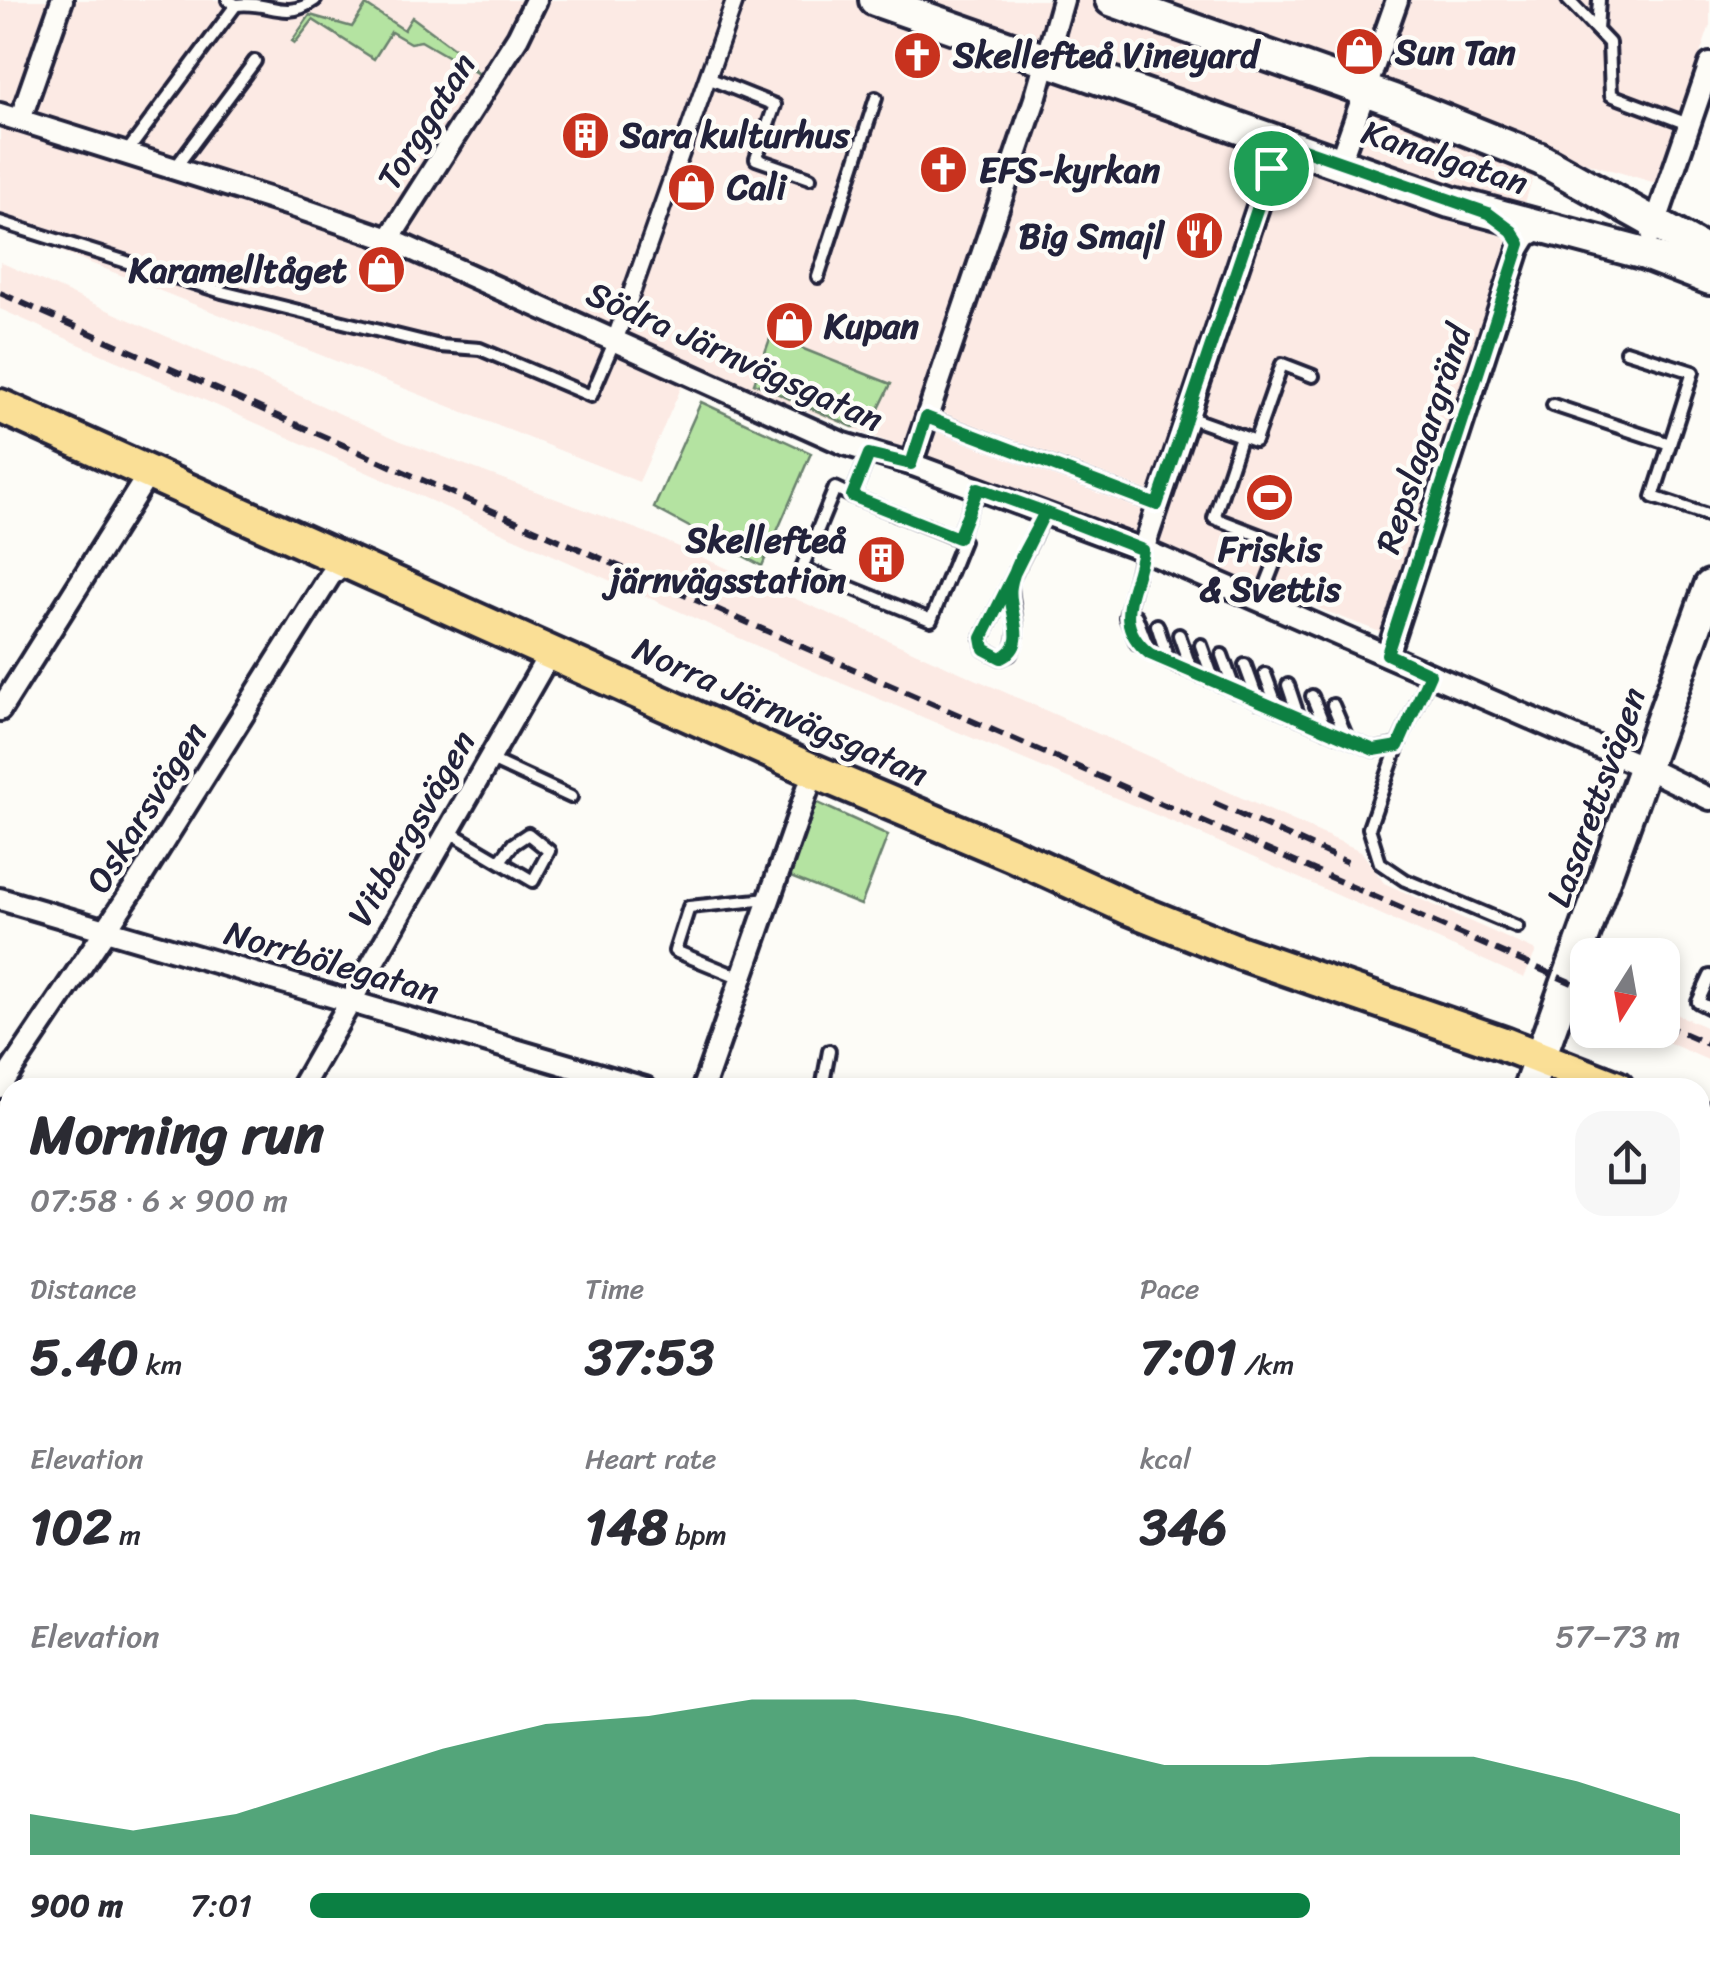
<!DOCTYPE html>
<meta charset="utf-8">
<style>
:root{--surface:#fff;--page:#f7f7f7;--text:#2b2b33;--muted:#7c7c81;--accent:#0b8043}
body{margin:0;font-family:Sriracha,sans-serif;background:var(--page);color:var(--text);height:100vh;display:flex;flex-direction:column;font-size:38px;white-space:nowrap}
*{box-sizing:border-box;margin:0}
p{font-size:32px;color:var(--muted)}
.icon{flex:none;width:55px;height:55px;fill:none;stroke:currentColor;stroke-width:2;stroke-linecap:round;stroke-linejoin:round}
.map{position:relative;flex:1;overflow:hidden}
.sheet{position:absolute;left:0px;top:1078px;width:1710px;height:888px;display:flex;flex-direction:column;background:var(--surface);border-radius:30px 30px 0 0;box-shadow:0 5px 15px #0003}
.sheet>*{flex:none}
.needle{width:65px;rotate:191deg}
.controls{position:absolute;left:1570px;top:938px;display:grid;gap:20px}
.controls a{display:grid;place-items:center;width:110px;height:110px;border-radius:20px;background:var(--surface);box-shadow:0 5px 15px #0003;font-size:50px}
.pin{position:absolute;display:grid;place-items:center;width:85px;height:85px;color:#fff;margin:-42px;border:5px solid #fff;border-radius:50%;box-shadow:0 2px 10px #0007}
.round{display:grid;place-items:center;flex:none;width:105px;height:105px;border-radius:30px;background:var(--page)}
.summary{display:flex;align-items:center;justify-content:space-between;height:170px;padding:0 30px}
h1{font-size:55px;font-weight:800;line-height:75px}
.metrics{display:grid;grid-template-columns:repeat(3,1fr);gap:15px;height:170px;padding:10px 30px}
.metrics div{display:grid;align-content:center}
.metrics b{font-size:50px;font-weight:800}
.metrics small{font-size:28px;font-weight:400}
.metrics p{font-size:28px}
.chart{height:280px;padding:20px 30px}
.chart p{display:flex;justify-content:space-between}
.chart svg{width:100%;height:180px;margin-top:10px;fill:var(--accent);opacity:.7}
ul{padding:0 30px;list-style:none;font-size:32px}
li{display:grid;grid-template-columns:160px 120px 1fr;align-items:center;height:75px}
li i{height:25px;border-radius:12px;background:var(--accent)}
.map>svg:first-child{display:block}
</style>
<div class="map">
<svg width="1710" height="1964" viewBox="0 0 1710 1964">
<rect width="100%" height="100%" fill="#fdfcf7"/>
<filter id="ink" filterUnits="userSpaceOnUse"><feTurbulence type="fractalNoise" baseFrequency=".01" numOctaves="2"/><feDisplacementMap in="SourceGraphic" scale="20" xChannelSelector="R" yChannelSelector="G"/><feConvolveMatrix kernelMatrix="1 2 1 2 8 2 1 2 1" color-interpolation-filters="sRGB"/></filter>
<g filter="url(#ink)">
<g fill="#fceae4">
<polygon points="0,0 1710,0 1710,25 1656,183 1542,150 1385,634 691,366 639,482 0,227"/>
<polygon points="0,262 401,441 650,534 1361,851 1384,883 1536,951 1524,978 1180,825 822,675 0,309"/>
<polygon points="1663,1008 1710,1029 1710,1061 1640,1030 1662,1030"/>
<polygon points="1700,1151 1710,1155 1710,1964 1258,1964 1261,1955 1700,1955"/>
</g>
<g fill="#b4e3a1" stroke="#6b826e" stroke-width="2.5">
<polygon points="366,5 404,30 412,17 455,49 480,75 421,41 410,43 391,32 374,59 313,20 295,43 292,41 310,15 352,27"/>
<polygon points="771,336 891,384 871,425 853,427 754,383"/>
<polygon points="701,402 811,453 762,566 654,508"/>
<polygon points="809,799 888,835 861,905 783,874"/>
<polygon points="203,1955 259,1955 273,1964 197,1964"/>
</g>
<g fill="none" stroke-linecap="round" stroke-linejoin="round">
<defs>
<g id="service">
<polyline points="1568,0 1609,43 1611,95 1688,124"/>
<path d="M236 5C269 0 284 22 315 0"/>
<polyline points="1597,30 1599,0"/>
<polyline points="708,78 775,105 756,159 810,178"/>
<polyline points="127,152 236,5 228,0"/>
<polyline points="175,168 255,61"/>
<polyline points="0,222 222,292 440,346 480,349 591,396 615,340"/>
<polyline points="818,277 876,98"/>
<polyline points="1626,351 1693,372 1653,497 1710,516"/>
<polyline points="1553,405 1670,444"/>
<polyline points="927,417 1157,505"/>
<polyline points="1188,417 1255,441 1282,364 1313,376"/>
<polyline points="1241,436 1214,518 1282,544 1260,600"/>
<polyline points="852,496 963,541 931,620 802,568 835,488 852,496 869,454"/>
<polyline points="958,538 978,488"/>
<polyline points="1143,550 1126,617 1137,643 1169,662 1374,750 1398,745 1430,675"/>
<path d="M1011 584C1011 608 1023 633 1010 654L1001 658 984 649 982 638 1045 514"/>
<polyline points="1136,616 1150,653"/>
<polyline points="1157,625 1169,662"/>
<polyline points="1179,635 1192,672"/>
<polyline points="1201,645 1214,681"/>
<polyline points="1222,655 1235,691"/>
<polyline points="1245,665 1258,701"/>
<polyline points="1265,674 1278,709"/>
<polyline points="1288,685 1299,718"/>
<polyline points="1312,696 1326,730"/>
<polyline points="1333,705 1347,738"/>
<polyline points="1398,745 1369,828 1380,863 1405,880 1517,927"/>
<polyline points="489,759 571,797"/>
<polyline points="448,831 533,881 549,851 528,834 513,844 500,861"/>
<polyline points="1710,976 1698,1002 1710,1008"/>
<polyline points="741,978 675,951 689,907 768,899"/>
<polyline points="822,1088 829,1051"/>
<polyline points="0,1255 10,1240"/>
<polyline points="1700,1336 1710,1335"/>
<polyline points="1700,1508 1710,1512"/>
<polyline points="0,1742 10,1726"/>
<polyline points="0,1906 10,1911"/>
<polyline points="54,1964 60,1955"/>
<polyline points="1138,1964 1142,1955"/>
</g>
<polyline id="pedestrian" points="615,340 735,0"/>
<g id="minor">
<polyline points="0,114 293,206 389,239 844,444 911,464 1143,550 1646,768 1710,799"/>
<polyline points="20,120 62,0"/>
<polyline points="1340,162 1397,0"/>
<polyline points="1652,233 1710,64"/>
<polyline points="389,239 518,37 536,0"/>
<polyline points="911,464 1035,99 1063,0"/>
<polyline points="1143,550 1280,141"/>
<polyline points="1387,655 1519,249 1527,236 1543,227"/>
<polyline points="0,710 149,473"/>
<polyline points="0,899 645,1088"/>
<polyline points="0,1087 138,882 330,576 346,561"/>
<polyline points="301,1088 550,653"/>
<polyline points="703,1088 814,771"/>
<polyline points="0,1229 10,1231"/>
<polyline points="0,1511 10,1500"/>
<polyline points="1700,1619 1710,1641"/>
<polyline points="523,1955 529,1964"/>
<polyline points="1154,1955 1182,1964"/>
<polyline points="1267,1955 1290,1964"/>
</g>
<g id="secondary">
<polyline points="875,0 1450,202 1645,254 1710,279"/>
<polyline points="1111,0 1393,100 1540,159 1710,254"/>
<polyline points="1529,1088 1710,586"/>
<polyline points="1233,1964 1237,1955"/>
</g>
<g id="primary">
<polyline points="0,406 814,771 1011,854 1129,908 1241,953 1504,1044 1617,1088"/>
<polyline points="1700,1118 1710,1122"/>
</g>
</defs>
<use href="#service" stroke="#22223b" stroke-width="18"/>
<use href="#pedestrian" stroke="#22223b" stroke-width="22"/>
<use href="#minor" stroke="#22223b" stroke-width="28"/>
<use href="#secondary" stroke="#22223b" stroke-width="38"/>
<use href="#primary" stroke="#22223b" stroke-width="40"/>
<use href="#service" stroke="#fdfcf7" stroke-width="10"/>
<use href="#pedestrian" stroke="#fdfcf7" stroke-width="15"/>
<use href="#minor" stroke="#fdfcf7" stroke-width="20"/>
<use href="#secondary" stroke="#fdfcf7" stroke-width="30"/>
<use href="#primary" stroke="#fadf96" stroke-width="32"/>
<g stroke="#22223b" stroke-width="6" stroke-dasharray="15 8" stroke-linecap="butt">
<path d="M0 293C528 528 1060 759 1588 990"/>
<polyline points="1214,803 1347,862"/>
<polyline points="1662,1024 1710,1045"/>
</g>
</g>
</g>
<g fill="none" stroke-linecap="round" stroke-linejoin="round" filter="url(#ink)">
<defs>
<path id="route" d="M1271 168 1157 505 926 417 911 464 869 454 852 496 958 538 978 488 1045 512C1035 534 1015 562 1011 586 1006 611 1032 644 1001 658L984 649 982 638 1045 512 1143 550C1137 592 1109 621 1150 654L1374 750 1398 746 1430 674 1387 654 1520 244 1512 231 1488 213 1280 141 1271 168"/>
</defs>
<use href="#route" stroke="#fff" stroke-width="20"/>
<use href="#route" stroke="#0b8043" stroke-width="12"/>
</g>
<defs>
<symbol id="shop-disc" viewBox="-11 -11 22 22"><circle r="9.5" fill="#c8321e" stroke="#fdfcf7"/><path d="M-5-2.5h2.3a2.7 3.5 0 0 1 5.4 0H5L5.5 6h-11ZM-1.5-2.5h3a1.5 2.3 0 0 0-3 0Z" fill="#fff"/></symbol>
<symbol id="church-disc" viewBox="-11 -11 22 22"><circle r="9.5" fill="#c8321e" stroke="#fdfcf7"/><path d="M-1.2-6h2.4v3.5h3.3v2.4h-3.3V6h-2.4V-.1h-3.3v-2.4h3.3Z" fill="#fff"/></symbol>
<symbol id="building-disc" viewBox="-11 -11 22 22"><circle r="9.5" fill="#c8321e" stroke="#fdfcf7"/><path d="M-4-6H4V6H1V3H-1V6H-4ZM-2.5-4.3h1.7v1.8h-1.7ZM.8-4.3h1.7v1.8H.8ZM-2.5-1h1.7V.8h-1.7ZM.8-1h1.7V.8H.8Z" fill="#fff"/></symbol>
<symbol id="restaurant-disc" viewBox="-11 -11 22 22"><circle r="9.5" fill="#c8321e" stroke="#fdfcf7"/><path d="M-5-6h1v4h1v-4h1v4h1v-4h1v5L-1.5 .5V6h-2V.5L-5-1ZM5-6V6H3V1.5H1.5Q1.5-4 5-6Z" fill="#fff"/></symbol>
<symbol id="stadium-disc" viewBox="-11 -11 22 22"><circle r="9.5" fill="#c8321e" stroke="#fdfcf7"/><path d="M0-5a6.5 5 0 1 0 0 10a6.5 5 0 1 0 0-10ZM-3.5-1.8h7v3.6h-7Z" fill="#fff"/></symbol>
</defs>
<g fill-rule="evenodd">
<use href="#shop-disc" x="1332" y="24" width="55" height="55"/>
<use href="#church-disc" x="890" y="28" width="55" height="55"/>
<use href="#building-disc" x="558" y="108" width="55" height="55"/>
<use href="#church-disc" x="916" y="142" width="55" height="55"/>
<use href="#shop-disc" x="664" y="160" width="55" height="55"/>
<use href="#restaurant-disc" x="1172" y="208" width="55" height="55"/>
<use href="#shop-disc" x="354" y="242" width="55" height="55"/>
<use href="#shop-disc" x="762" y="298" width="55" height="55"/>
<use href="#stadium-disc" x="1242" y="470" width="55" height="55"/>
<use href="#building-disc" x="854" y="532" width="55" height="55"/>
</g>
<g text-anchor="middle" stroke-width="9" stroke-linejoin="round" paint-order="stroke">
<g font-size="35" font-weight="bold" fill="#22223b" stroke="#fdfcf7" text-anchor="start">
<text x="1395" y="64">Sun Tan</text>
<text x="953" y="67">Skellefteå Vineyard</text>
<text x="620" y="147">Sara kulturhus</text>
<text x="979" y="182">EFS-kyrkan</text>
<text x="727" y="199">Cali</text>
<text x="1164" y="248" text-anchor="end">Big Smajl</text>
<text x="347" y="282" text-anchor="end">Karamelltåget</text>
<text x="824" y="338">Kupan</text>
<text x="846" y="552" text-anchor="end">Skellefteå<tspan x="846" dy="40">järnvägsstation</tspan></text>
<text x="1270" y="561" text-anchor="middle">Friskis<tspan x="1270" dy="40">&amp; Svettis</tspan></text>
</g>
<g font-size="35" fill="#22223b" stroke="#fdfcf7">
<text transform="translate(426 121) rotate(-58)" y="12">Torggatan</text>
<text transform="translate(1445 157) rotate(18)" y="12">Kanalgatan</text>
<text transform="translate(735 356) rotate(24)" y="12">Södra Järnvägsgatan</text>
<text transform="translate(1423 439) rotate(-72)" y="12">Repslagargränd</text>
<text transform="translate(781 711) rotate(24)" y="12">Norra Järnvägsgatan</text>
<text transform="translate(1596 797) rotate(-70)" y="12">Lasarettsvägen</text>
<text transform="translate(146 807) rotate(-58)" y="12">Oskarsvägen</text>
<text transform="translate(411 828) rotate(-60)" y="12">Vitbergsvägen</text>
<text transform="translate(332 962) rotate(16)" y="12">Norrbölegatan</text>
</g>
</g>
</svg>
<div class="controls">
<a><svg class="needle" viewBox="-14 -14 28 28"><path d="M0-13l5 13h-10z" fill="#e53935"/><path d="M0 13l5-13h-10z" fill="#7c7c81"/></svg></a>
</div>
<div class="pin" style="left:1271px;top:168px;background:#1e9e55"><svg class="icon" aria-label="arrive" viewBox="0 0 24 24"><path d="M6 21V4h12l-3 4 3 4H6"/></svg></div>
<section class="sheet">
<div class="summary"><div><h1>Morning run</h1><p>07:58 · 6 × 900 m</p></div><a class="round"><svg class="icon" aria-label="share" viewBox="0 0 24 24"><path d="M12 15V3M7 8l5-5 5 5M5 13v7h14v-7"/></svg></a></div>
<div class="metrics">
<div><p>Distance</p><b>5.40<small> km</small></b></div>
<div><p>Time</p><b>37:53</b></div>
<div><p>Pace</p><b>7:01<small> /km</small></b></div>
</div>
<div class="metrics">
<div><p>Elevation</p><b>102<small> m</small></b></div>
<div><p>Heart rate</p><b>148<small> bpm</small></b></div>
<div><p>kcal</p><b>346</b></div>
</div>
<div class="chart"><p><span>Elevation</span>57–73 m</p>
<svg viewBox="0 0 160 44" preserveAspectRatio="none"><path d="M0 44V34L10 38L20 34L30 26L40 18L50 12L60 10L70 6L80 6L90 10L100 16L110 22L120 22L130 20L140 20L150 26L160 34V44z"/></svg>
</div>
<ul>
<li><b>900 m</b>7:01<i style="width:73%"></i></li>
</ul>
</section>
</div>
